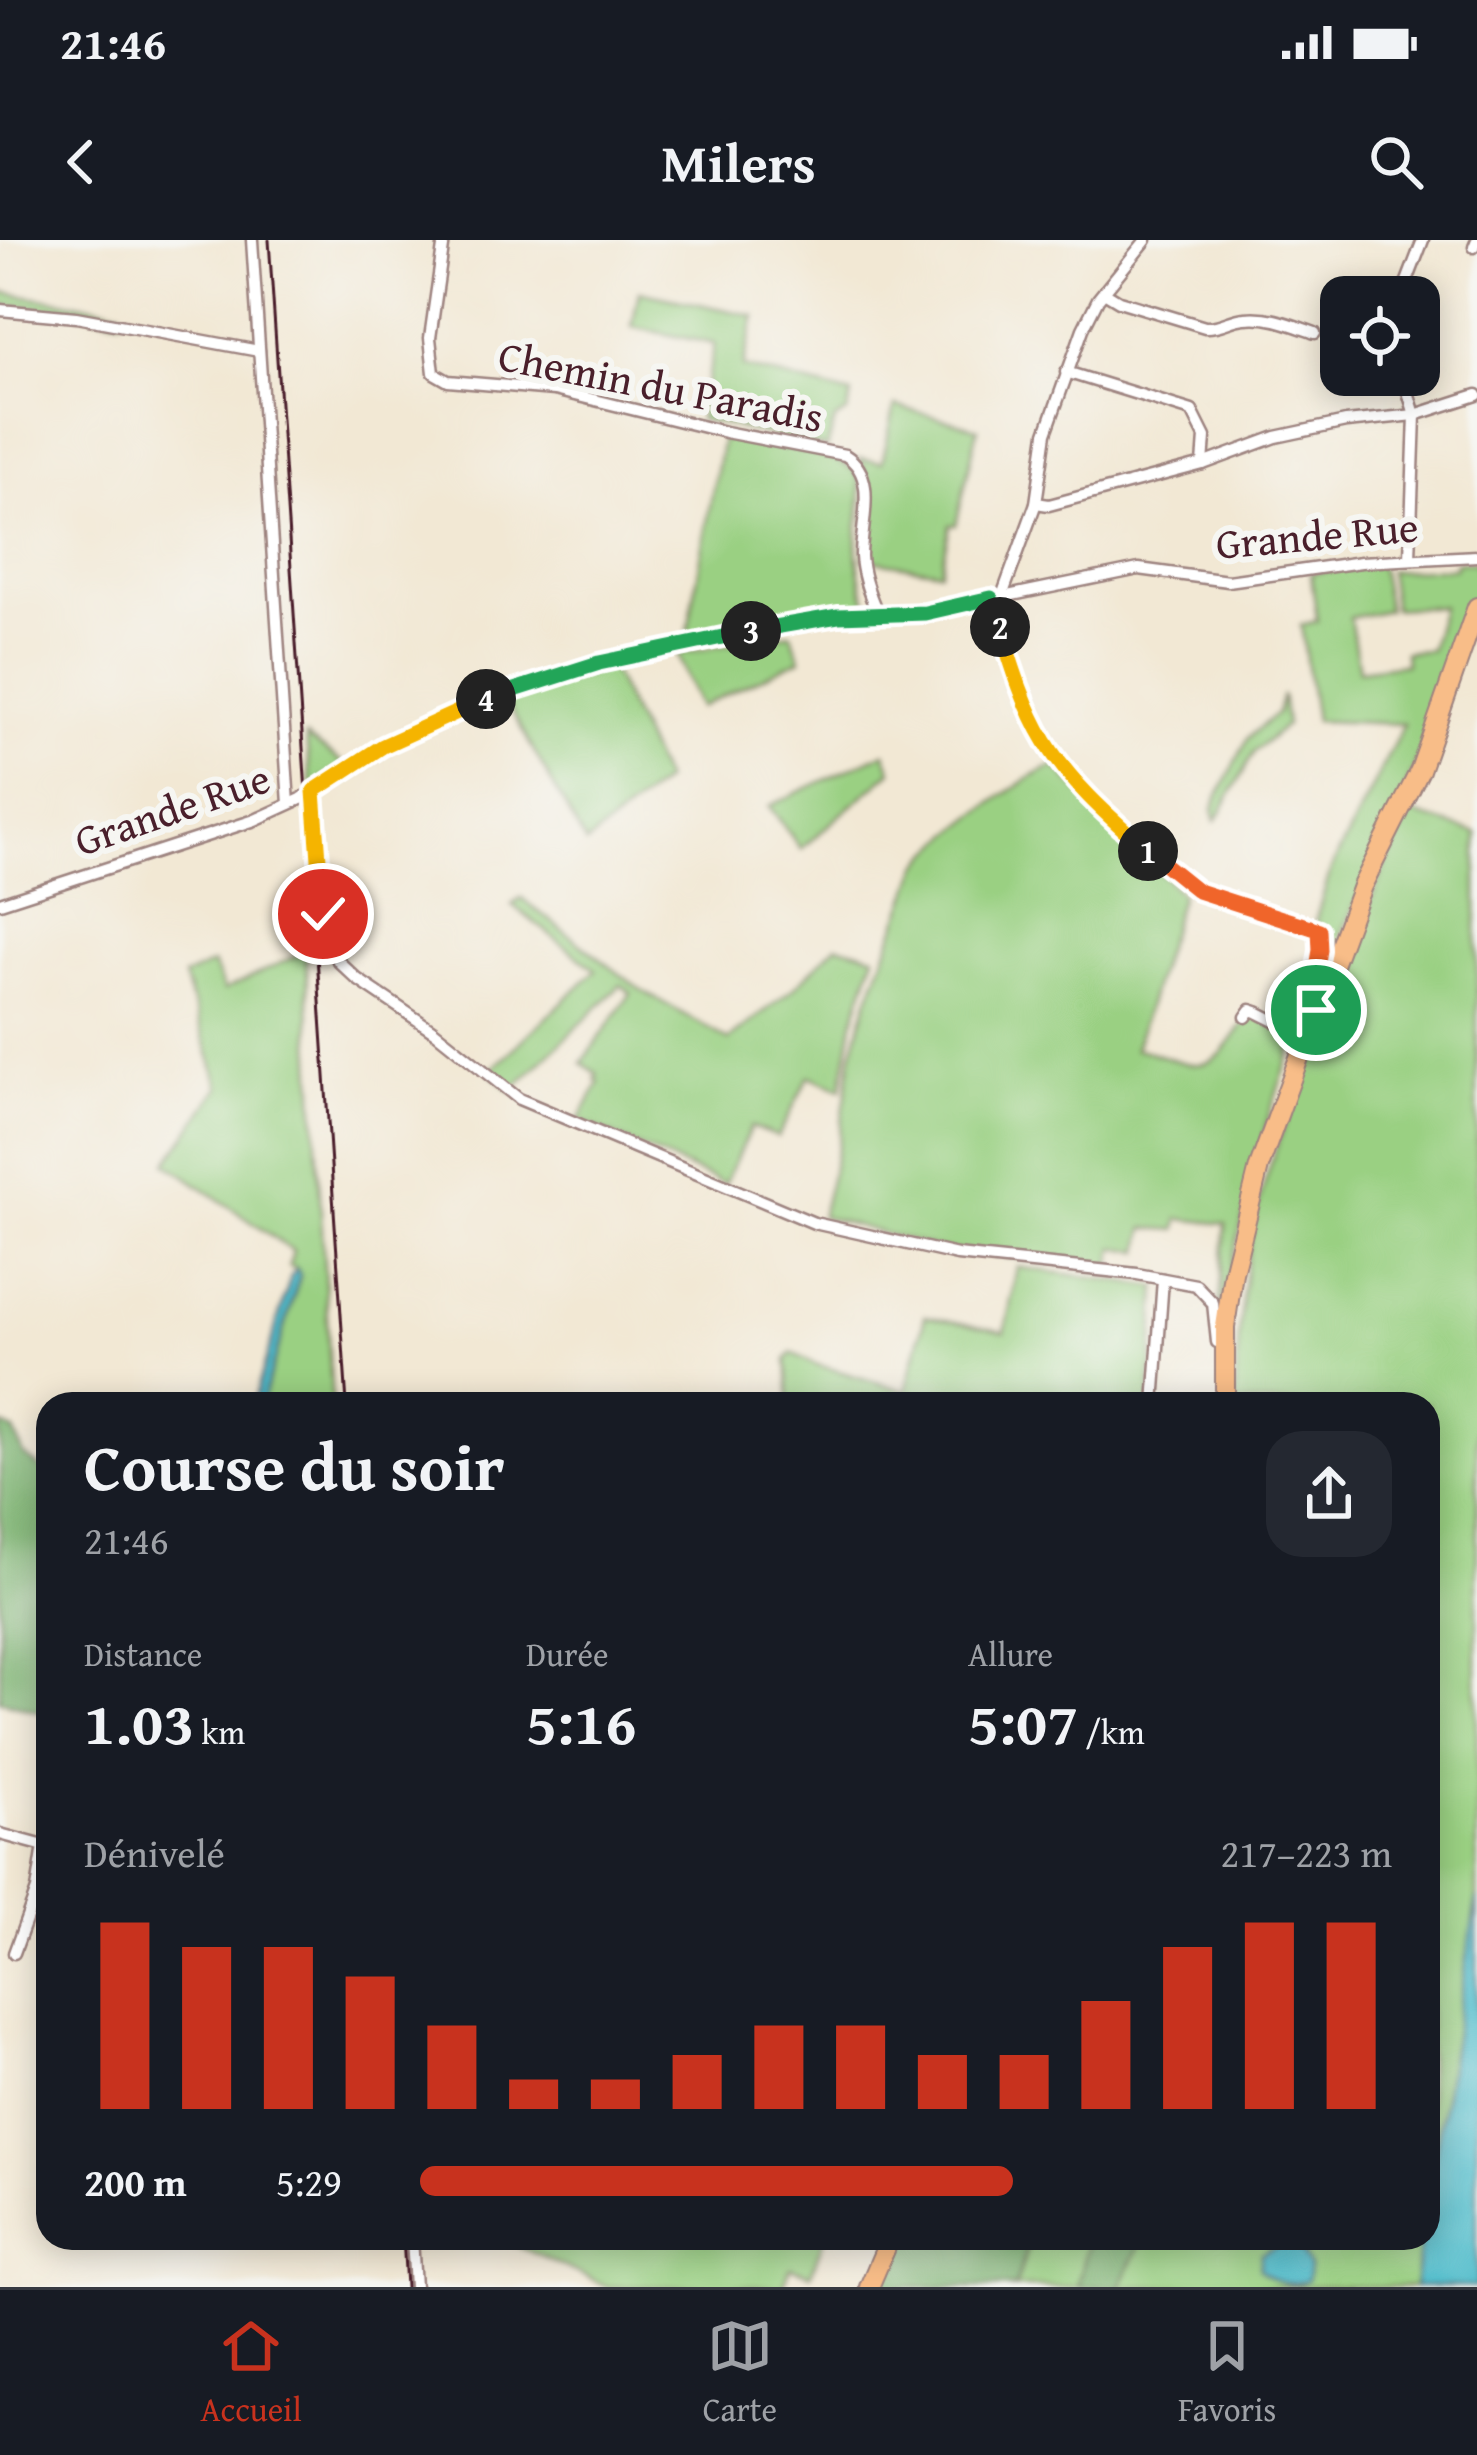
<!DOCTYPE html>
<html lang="fr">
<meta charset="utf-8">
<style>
:root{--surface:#171b24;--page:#242831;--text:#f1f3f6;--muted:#9ea1a6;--line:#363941;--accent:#c8321e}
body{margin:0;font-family:"Gentium Book Plus",serif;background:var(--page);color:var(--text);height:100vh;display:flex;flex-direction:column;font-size:45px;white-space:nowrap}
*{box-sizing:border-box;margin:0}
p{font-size:39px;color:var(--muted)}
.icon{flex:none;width:66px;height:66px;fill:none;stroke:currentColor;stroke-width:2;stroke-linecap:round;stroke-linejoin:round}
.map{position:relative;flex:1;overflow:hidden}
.drawer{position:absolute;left:36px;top:1152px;width:1404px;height:858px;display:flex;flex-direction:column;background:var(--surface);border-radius:36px;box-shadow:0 6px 30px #0003}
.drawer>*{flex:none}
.controls{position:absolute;left:1320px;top:36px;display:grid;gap:24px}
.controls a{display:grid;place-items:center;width:120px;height:120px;border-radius:24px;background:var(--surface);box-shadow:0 6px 30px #0003;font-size:60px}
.pin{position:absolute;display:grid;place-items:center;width:102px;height:102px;color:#fff;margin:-51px;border:6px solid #fff;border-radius:50%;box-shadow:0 3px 12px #0007}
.km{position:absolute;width:60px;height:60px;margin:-30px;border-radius:50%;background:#222;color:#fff;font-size:33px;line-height:60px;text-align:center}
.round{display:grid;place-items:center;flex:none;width:126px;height:126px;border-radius:36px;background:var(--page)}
.headline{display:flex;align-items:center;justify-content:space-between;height:204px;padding:0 48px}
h1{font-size:66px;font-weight:800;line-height:90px}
.figures{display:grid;grid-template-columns:repeat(3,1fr);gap:18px;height:204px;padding:12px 48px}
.figures div{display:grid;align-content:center}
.figures b{font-size:60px;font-weight:800}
.figures small{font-size:33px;font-weight:400}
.figures p{font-size:33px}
.chart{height:336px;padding:24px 48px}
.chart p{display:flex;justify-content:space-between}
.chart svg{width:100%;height:216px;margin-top:12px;stroke:var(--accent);stroke-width:6}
ul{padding:0 48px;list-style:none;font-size:39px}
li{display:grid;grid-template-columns:192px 144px 1fr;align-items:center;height:90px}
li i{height:30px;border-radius:15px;background:var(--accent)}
.status{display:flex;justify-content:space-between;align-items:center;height:84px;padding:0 60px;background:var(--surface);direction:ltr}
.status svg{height:33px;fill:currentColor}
header{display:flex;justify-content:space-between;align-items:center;height:156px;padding:0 48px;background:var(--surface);font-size:54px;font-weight:800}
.tabs{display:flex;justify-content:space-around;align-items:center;height:168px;border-top:3px solid var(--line);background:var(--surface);font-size:33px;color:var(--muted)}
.tabs a{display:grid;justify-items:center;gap:6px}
.tabs .current{color:var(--accent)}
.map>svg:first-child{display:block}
</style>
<div class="status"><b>21:46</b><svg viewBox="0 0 49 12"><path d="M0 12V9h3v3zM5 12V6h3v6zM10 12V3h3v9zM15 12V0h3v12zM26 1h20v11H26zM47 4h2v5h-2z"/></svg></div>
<header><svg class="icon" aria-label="back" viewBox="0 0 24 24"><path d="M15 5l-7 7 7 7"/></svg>Milers<svg class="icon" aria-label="search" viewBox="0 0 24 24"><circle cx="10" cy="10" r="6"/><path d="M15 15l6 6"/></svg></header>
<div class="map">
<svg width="1477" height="2047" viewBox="0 0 1477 2047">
<rect width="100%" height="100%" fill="#f6f6f2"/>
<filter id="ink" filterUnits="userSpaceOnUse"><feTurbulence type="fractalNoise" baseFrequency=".00833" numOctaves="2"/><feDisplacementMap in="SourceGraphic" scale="24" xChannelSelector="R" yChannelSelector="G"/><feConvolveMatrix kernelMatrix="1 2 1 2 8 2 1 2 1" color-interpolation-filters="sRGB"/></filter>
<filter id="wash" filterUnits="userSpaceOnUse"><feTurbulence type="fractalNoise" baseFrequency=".004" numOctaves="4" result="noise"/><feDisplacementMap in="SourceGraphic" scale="48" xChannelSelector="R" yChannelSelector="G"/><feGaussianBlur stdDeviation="2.7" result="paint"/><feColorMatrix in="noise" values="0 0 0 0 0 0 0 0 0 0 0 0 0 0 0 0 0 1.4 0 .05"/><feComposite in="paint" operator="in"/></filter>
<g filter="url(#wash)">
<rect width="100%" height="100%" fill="#f2e8d4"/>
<g fill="#9ad082" stroke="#727856" stroke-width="3">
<polygon points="639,51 755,76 743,127 852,155 847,173 835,180 827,208 699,179 715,104 632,87"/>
<polygon points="0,52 121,70 120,79 27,66 0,66"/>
<polygon points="895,166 978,188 956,285 950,285 940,331 864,319 868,240 860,219 882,222"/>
<path d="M722 198C748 203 845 211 857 235 865 253 857 281 857 301 857 323 861 345 868 366L687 396Z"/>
<polygon points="1456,322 1477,322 1477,355 1421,513 1317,751 1323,687 1315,682 1331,629 1404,484 1315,481 1301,385 1317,381 1311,333 1379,323 1388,370 1350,378 1359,430 1405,424 1404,412 1430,410 1442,366 1394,369 1388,331 1455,328"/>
<polygon points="791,393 801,419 699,467 677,414"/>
<polygon points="610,427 664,541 586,604 503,456"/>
<polygon points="1282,455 1286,485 1255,511 1216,581 1213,570 1216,561 1248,498 1277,473"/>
<polygon points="306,497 345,524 311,547"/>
<polygon points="885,512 892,531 801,609 769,566"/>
<path d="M1055 526 1181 654 1135 809C1156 811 1181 826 1201 824 1229 821 1234 782 1259 775L1296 798 1268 878 1217 1083 1226 984 1179 979 1177 990 1145 988 1141 1011 1115 1008 1111 1028 943 1010 821 976 838 906 852 814 868 760 919 627C936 601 1026 535 1055 526Z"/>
<path d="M1410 573 1477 593V1658L1428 1955V1164H1235C1237 1109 1241 1053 1251 998 1262 938 1287 879 1309 822 1340 738 1370 654 1410 573Z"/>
<polygon points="521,658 641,750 729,800 794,748 837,705 875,715 853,783 841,849 809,836 778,897 751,887 724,944 579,880 600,842 596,840 598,834 582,823 631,753 621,745 511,851 490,831 596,730 512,665"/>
<polygon points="306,711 332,1164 261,1164 300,1036 297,1029 289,1026 293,1011 167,923 220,847 184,737 213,724 224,750"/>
<polygon points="1017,1027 1157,1047 1150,1164 790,1164 787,1120 792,1113 815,1124 906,1151 925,1076 1005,1092"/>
<polygon points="500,1998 824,1998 811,2034 790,2027 782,2047 609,2047"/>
<polygon points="1030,1998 1089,1998 1077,2047 1015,2047"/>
<polygon points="1143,1998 1421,1998 1414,2047 1120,2047"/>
</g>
<g fill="#7bb270" stroke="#62684e" stroke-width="3">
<polygon points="0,1184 14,1191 24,1215 48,1234 48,1474 0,1460"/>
<polygon points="901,1998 1030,1998 1015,2047 881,2047"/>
<polygon points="1089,1998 1143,1998 1120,2047 1077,2047"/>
</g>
<g fill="#50bccb" stroke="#4d6e7b" stroke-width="3">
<polygon points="297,1029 300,1035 261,1164 253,1164 291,1036"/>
<polygon points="1477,1658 1477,2047 1414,2047 1421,1998 1428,1998 1428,1955"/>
<path d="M1287 2002 1299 2006 1309 2027 1307 2041C1288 2047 1275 2042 1259 2029L1261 2014Z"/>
</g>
</g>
<g filter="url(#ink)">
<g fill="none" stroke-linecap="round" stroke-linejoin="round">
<defs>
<g id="street">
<polyline points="252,0 289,564"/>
<path d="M444 0 430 98 434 133 448 141 554 150 725 192 845 215C879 236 861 282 861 316 862 336 869 354 877 372"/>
<polyline points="1474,7 1477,0"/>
<path d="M1104 52 1119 61 1205 87C1221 88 1230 79 1245 78 1270 75 1292 85 1315 93"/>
<polyline points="1401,57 1423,0"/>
<polyline points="0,70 76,77 259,111"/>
<polyline points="1066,132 1192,171 1205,197 1203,224"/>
<polyline points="1403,135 1415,175 1410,318"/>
<polyline points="1036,263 1049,265 1203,224 1276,197 1346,182 1415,175 1477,155"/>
<polyline points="1002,356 1036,263 1046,193 1083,89 1098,59 1146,0"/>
<polyline points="991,358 1030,473 1058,520 1092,556 1174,635 1198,651 1319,690 1321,698 1313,766"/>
<polyline points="314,551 323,674 338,721 357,739 434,791 519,859 814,983 957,1015 1137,1034 1196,1045 1213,1063 1217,1102"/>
<polyline points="0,663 255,580 301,559 383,505 456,470 522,445 599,423 838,375 925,373 1139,329 1228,341 1361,322 1477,316"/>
<polyline points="1246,777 1251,770 1257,772 1305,796"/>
<polyline points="1154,1164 1163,1039"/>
<polyline points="0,1594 48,1607"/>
<polyline points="14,1713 37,1650 44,1606"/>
<polyline points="412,1998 415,2047"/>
</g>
<g id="primary">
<polyline points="1225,1164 1225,1087 1233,1033 1259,927 1362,646 1420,530 1477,367"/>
<polyline points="869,2047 890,1998"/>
</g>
</defs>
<use href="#street" stroke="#9e8480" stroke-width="15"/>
<use href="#primary" stroke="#9e8480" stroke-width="22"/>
<use href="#street" stroke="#fff" stroke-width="10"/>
<use href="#primary" stroke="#f8bd88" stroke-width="18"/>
<g stroke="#4a1f2b" stroke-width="3">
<polyline points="269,0 347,1164"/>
<polyline points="403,1998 406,2047"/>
</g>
</g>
</g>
<g fill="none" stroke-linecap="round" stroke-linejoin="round" filter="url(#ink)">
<defs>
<polyline id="split-1" points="1148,611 1198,651 1319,690 1320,710 1311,763 1316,770"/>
<path id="split-2" d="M1000 387C1012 426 1024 466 1045 501 1070 543 1112 579 1148 611"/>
<polyline id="split-3" points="751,391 838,376 925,373 991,358 1000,387"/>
<polyline id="split-4" points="486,459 599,423 751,391"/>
<polyline id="split-5" points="323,674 314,551 383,506 486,459"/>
</defs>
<use href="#split-1" stroke="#fff" stroke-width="24"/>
<use href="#split-2" stroke="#fff" stroke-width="24"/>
<use href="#split-3" stroke="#fff" stroke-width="24"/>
<use href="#split-4" stroke="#fff" stroke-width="24"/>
<use href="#split-5" stroke="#fff" stroke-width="24"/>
<use href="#split-1" stroke="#f0652b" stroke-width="15"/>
<use href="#split-2" stroke="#f5b400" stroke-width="15"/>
<use href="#split-3" stroke="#22a559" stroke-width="15"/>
<use href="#split-4" stroke="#22a559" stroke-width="15"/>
<use href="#split-5" stroke="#f5b400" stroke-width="15"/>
</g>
<g text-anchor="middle" stroke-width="12" stroke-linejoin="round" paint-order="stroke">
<g font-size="42" fill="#4a1f2b" stroke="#f6f6f2">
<text transform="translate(661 146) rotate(11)" y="15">Chemin du Paradis</text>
<text transform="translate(1317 295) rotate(-5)" y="15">Grande Rue</text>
<text transform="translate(172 569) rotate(-19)" y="15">Grande Rue</text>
</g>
</g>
</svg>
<div class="controls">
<a><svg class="icon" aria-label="locate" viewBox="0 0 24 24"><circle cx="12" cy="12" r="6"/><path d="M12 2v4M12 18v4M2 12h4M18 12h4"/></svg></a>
</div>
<div class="pin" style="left:1316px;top:770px;background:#1e9e55"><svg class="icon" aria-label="arrive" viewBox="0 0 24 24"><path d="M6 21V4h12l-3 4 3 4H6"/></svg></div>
<div class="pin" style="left:323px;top:674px;background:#d93025"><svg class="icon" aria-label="check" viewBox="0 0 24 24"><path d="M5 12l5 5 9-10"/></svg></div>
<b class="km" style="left:1148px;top:611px">1</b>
<b class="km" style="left:1000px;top:387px">2</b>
<b class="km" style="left:751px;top:391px">3</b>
<b class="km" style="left:486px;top:459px">4</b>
<section class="drawer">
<div class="headline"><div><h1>Course du soir</h1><p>21:46</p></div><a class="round"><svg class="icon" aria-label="share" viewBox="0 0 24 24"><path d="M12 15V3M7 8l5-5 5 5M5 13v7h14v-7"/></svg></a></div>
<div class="figures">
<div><p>Distance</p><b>1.03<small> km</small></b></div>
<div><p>Durée</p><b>5:16</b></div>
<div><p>Allure</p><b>5:07<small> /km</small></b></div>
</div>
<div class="chart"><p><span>Dénivelé</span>217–223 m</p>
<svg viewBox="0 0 160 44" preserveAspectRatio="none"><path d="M5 44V6M15 44V11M25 44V11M35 44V17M45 44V27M55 44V38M65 44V38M75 44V33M85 44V27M95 44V27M105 44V33M115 44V33M125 44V22M135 44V11M145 44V6M155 44V6"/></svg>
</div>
<ul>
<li><b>200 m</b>5:29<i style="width:61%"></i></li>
</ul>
</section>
</div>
<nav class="tabs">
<a class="current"><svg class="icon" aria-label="home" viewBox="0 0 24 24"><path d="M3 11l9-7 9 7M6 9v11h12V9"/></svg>Accueil</a>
<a><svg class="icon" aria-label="map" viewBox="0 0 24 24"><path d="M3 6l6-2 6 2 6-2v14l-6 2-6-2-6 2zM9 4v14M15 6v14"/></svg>Carte</a>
<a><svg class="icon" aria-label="saved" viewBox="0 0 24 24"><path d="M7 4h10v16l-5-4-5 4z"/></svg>Favoris</a>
</nav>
